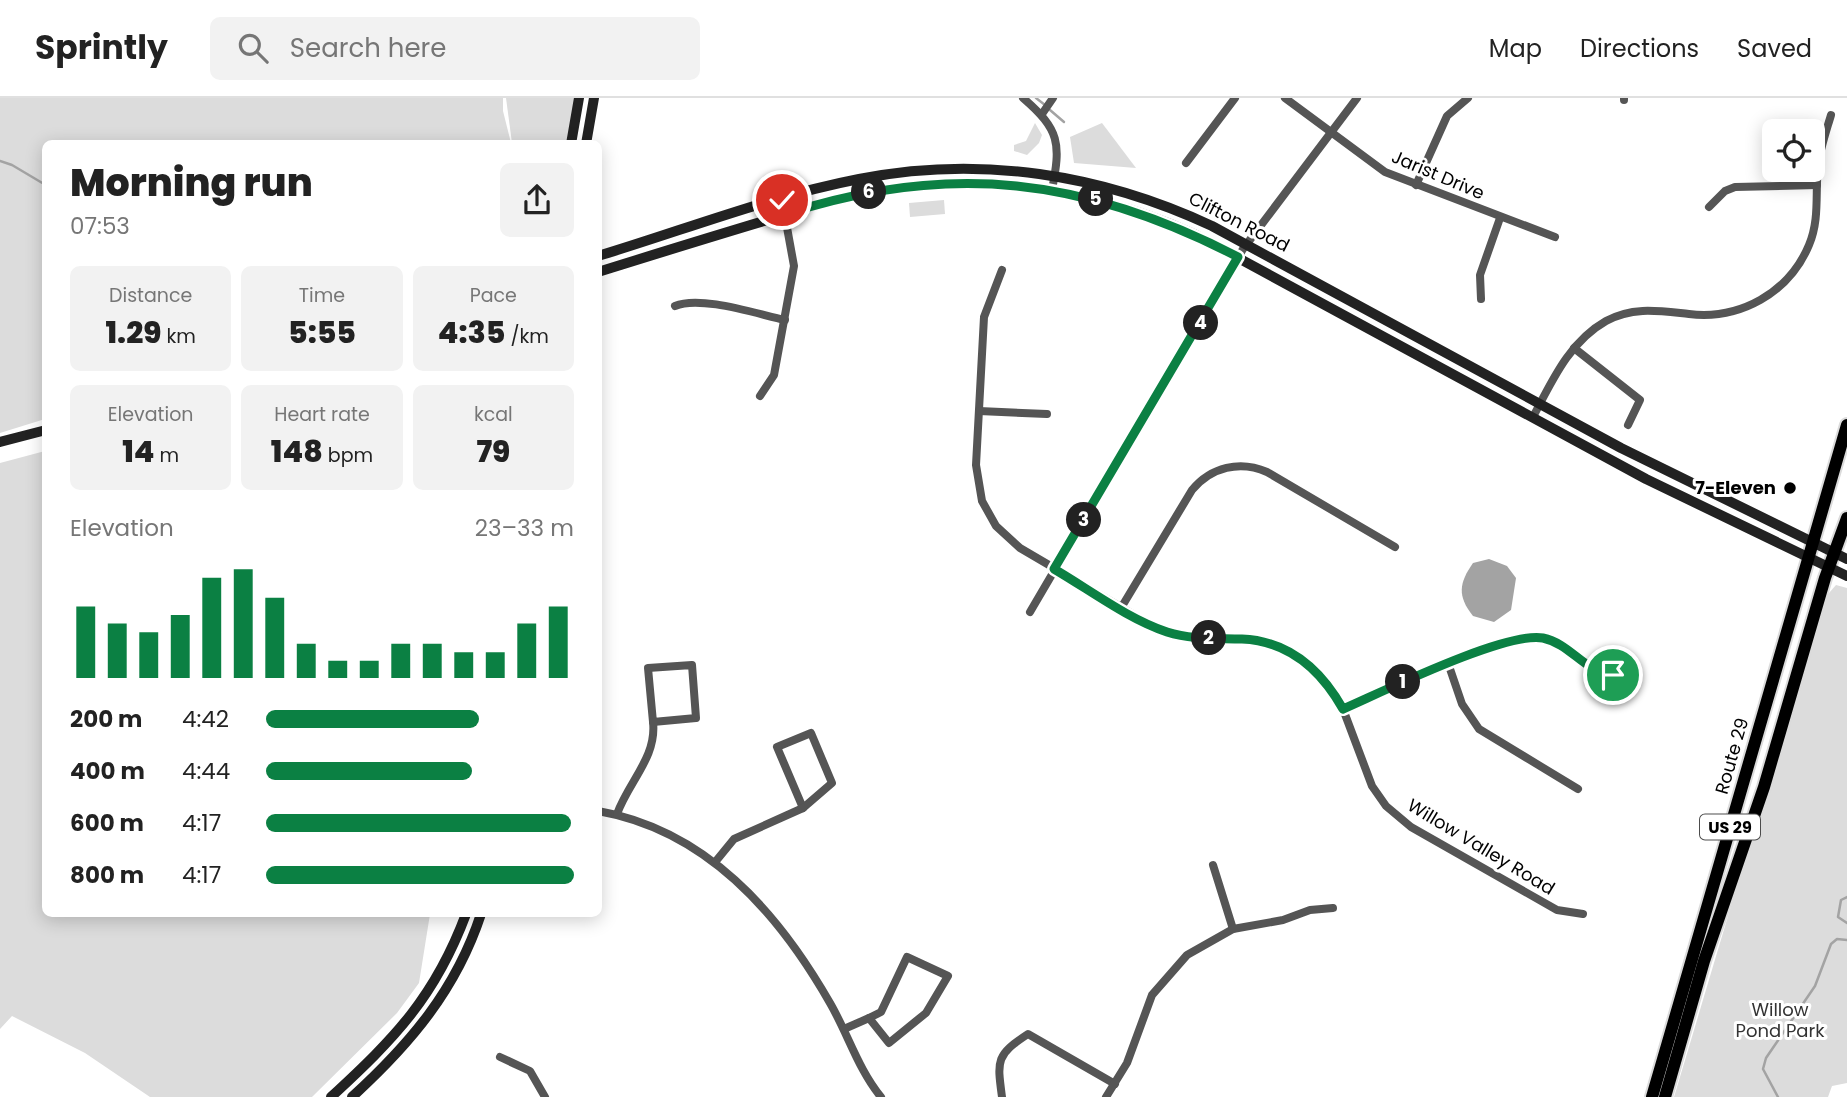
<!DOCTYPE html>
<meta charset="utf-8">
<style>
:root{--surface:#fff;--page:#f2f2f2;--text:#222;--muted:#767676;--line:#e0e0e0;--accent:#0b8043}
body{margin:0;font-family:Poppins,sans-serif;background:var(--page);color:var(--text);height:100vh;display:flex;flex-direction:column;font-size:26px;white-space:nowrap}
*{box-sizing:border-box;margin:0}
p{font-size:23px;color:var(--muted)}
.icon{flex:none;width:38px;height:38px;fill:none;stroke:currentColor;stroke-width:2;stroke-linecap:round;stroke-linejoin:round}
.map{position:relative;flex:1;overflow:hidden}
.side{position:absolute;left:42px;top:42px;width:560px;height:777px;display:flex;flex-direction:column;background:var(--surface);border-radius:10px;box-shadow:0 4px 18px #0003}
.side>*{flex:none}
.tools{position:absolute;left:1762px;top:21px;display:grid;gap:14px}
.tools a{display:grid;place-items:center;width:63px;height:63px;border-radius:10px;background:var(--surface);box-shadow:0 4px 18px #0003;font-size:35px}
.pin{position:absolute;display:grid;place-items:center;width:60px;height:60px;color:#fff;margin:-30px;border:4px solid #fff;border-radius:50%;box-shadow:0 2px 7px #0007}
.km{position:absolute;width:35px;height:35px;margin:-18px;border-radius:50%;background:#222;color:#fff;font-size:19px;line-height:35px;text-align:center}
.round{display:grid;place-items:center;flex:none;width:74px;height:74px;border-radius:10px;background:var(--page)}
.headline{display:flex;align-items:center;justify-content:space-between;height:119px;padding:0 28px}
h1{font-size:38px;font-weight:800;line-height:52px}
.figures{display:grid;grid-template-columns:repeat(3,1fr);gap:10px;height:119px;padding:7px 28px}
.figures div{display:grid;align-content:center;border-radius:10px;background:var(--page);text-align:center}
.figures b{font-size:30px;font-weight:800}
.figures small{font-size:19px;font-weight:400}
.figures p{font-size:19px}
.chart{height:196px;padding:14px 28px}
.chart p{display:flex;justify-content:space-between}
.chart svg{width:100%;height:126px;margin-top:7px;stroke:var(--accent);stroke-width:6}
ul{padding:0 28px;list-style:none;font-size:23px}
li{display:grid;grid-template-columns:112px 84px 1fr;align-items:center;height:52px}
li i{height:18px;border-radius:9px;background:var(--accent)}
header{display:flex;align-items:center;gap:42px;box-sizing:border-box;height:98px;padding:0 35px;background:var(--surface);border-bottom:2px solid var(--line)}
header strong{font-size:33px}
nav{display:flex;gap:38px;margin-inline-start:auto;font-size:24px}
.search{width:490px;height:63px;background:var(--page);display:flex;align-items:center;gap:18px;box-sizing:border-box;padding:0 24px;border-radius:10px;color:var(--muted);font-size:26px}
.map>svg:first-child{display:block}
</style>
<header>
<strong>Sprintly</strong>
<div class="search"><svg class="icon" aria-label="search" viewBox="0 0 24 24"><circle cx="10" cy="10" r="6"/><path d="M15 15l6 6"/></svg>Search here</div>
<nav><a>Map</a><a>Directions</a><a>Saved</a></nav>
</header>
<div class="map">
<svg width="1847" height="999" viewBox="0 0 1847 999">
<rect width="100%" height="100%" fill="#fff"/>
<g fill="#dcdcdc">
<polygon points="0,0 503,0 503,13 511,45 46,46 45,321 0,335"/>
<polygon points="506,0 579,0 571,45 512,45"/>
<polygon points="1035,25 1042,37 1039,45 1027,57 1014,53 1014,47 1026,43"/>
<polygon points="1102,25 1136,70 1074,65 1070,39"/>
<polygon points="944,102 945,116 910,119 909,105"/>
<polygon points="45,353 46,816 430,816 419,885 397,915 312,999 150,999 85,955 12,918 0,931 0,365"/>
<polygon points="1836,487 1847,490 1847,985 1832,988 1828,999 1674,999 1822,503"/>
</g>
<path fill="#a3a3a3" d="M1489 461 1507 468 1516 480 1511 512 1494 524 1473 518C1457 498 1459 485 1473 465Z"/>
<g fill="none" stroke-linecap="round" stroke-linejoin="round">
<g stroke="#a3a3a3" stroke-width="2.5">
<polyline points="1036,0 1045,7"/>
<polyline points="1050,12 1064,24"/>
<polyline points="0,63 12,67 44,86"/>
<polyline points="1847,799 1841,802 1838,819 1847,825"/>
<polyline points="1778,999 1763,971 1766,960 1815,888 1831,846 1837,841 1847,842"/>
</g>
<defs>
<g id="primary">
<polyline points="1652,999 1847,327"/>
<polyline points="1665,999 1704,863 1764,689 1825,480 1847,420"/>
</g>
</defs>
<use href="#primary" stroke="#dbdbdb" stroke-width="16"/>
<g stroke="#555" stroke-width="8">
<path d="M1023 0C1060 32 1061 45 1052 92"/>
<polyline points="1285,0 1385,74 1555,139"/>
<polyline points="1624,0 1624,2"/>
<polyline points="1042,16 1053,0"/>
<polyline points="1186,65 1235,0"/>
<polyline points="1416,87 1447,18 1468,0"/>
<polyline points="1709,109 1725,93 1735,89 1817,87"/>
<polyline points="1002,172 984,219 976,367 982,403 996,428 1020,450 1153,528 1187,539 1262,543 1303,562 1325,582 1343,611 1372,688 1386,708 1411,729 1557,812 1583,816"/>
<polyline points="1481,201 1480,177 1500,120"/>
<path d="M675 208C700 197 757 216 785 222"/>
<polyline points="1574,250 1640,302 1628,327"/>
<polyline points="760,298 774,277 794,168 782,102"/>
<polyline points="979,313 1047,316"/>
<path d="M1533 319C1552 283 1569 244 1606 223 1633 208 1660 213 1689 216 1740 222 1789 195 1809 147 1820 121 1815 95 1818 68 1820 51 1826 34 1831 17"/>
<path d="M1121 510 1192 392C1211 369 1240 362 1267 374L1395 449"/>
<polyline points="1030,514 1243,151 1357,0"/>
<polyline points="1448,565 1462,606 1479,631 1578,691"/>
<polygon points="692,567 696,620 653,624 648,570"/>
<path d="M1343 611C1382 594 1506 533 1543 540 1571 545 1584 574 1613 577"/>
<polygon points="811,635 832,685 803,710 777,649"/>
<path d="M598 713C706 732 778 814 830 905 848 936 858 971 881 999"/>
<path d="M617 716C629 683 657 659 653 624"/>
<polyline points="716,763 734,741 803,710"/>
<polyline points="1213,767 1233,831"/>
<polygon points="907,859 948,878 926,915 889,945 869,920 881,914"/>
<polyline points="844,931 869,920"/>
<polyline points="500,959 530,973 545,999"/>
<path d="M1002 999C997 962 996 957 1028 936L1115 986"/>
<polyline points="1106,999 1127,965 1152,897 1187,857 1233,831 1283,822 1310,812 1333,810"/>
</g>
<g stroke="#222" stroke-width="10">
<polyline points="571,46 579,0"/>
<polyline points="586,46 594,0"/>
<path d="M598 158C684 132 771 98 859 81 980 57 1101 76 1212 128L1621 350 1847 461"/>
<path d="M598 174C659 155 720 136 781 118 813 108 846 97 879 92 987 76 1094 91 1194 136L1646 381 1847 478"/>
<polyline points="0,344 46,332"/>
<path d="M331 999C395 940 435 899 466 816"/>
<path d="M352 999C410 946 456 892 481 816"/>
</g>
<use href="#primary" stroke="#000" stroke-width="12"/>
</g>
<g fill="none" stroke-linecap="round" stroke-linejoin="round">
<defs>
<path id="route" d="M782 102 786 116C950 63 1086 80 1238 159L1054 471C1090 492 1128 521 1167 534 1192 542 1217 540 1242 541 1290 543 1321 572 1343 611 1382 594 1506 533 1543 540 1571 546 1584 574 1613 577"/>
</defs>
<use href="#route" stroke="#fff" stroke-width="14"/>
<use href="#route" stroke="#0b8043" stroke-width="9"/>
</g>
<circle fill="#000" stroke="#fff" stroke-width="2.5" cx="1790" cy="390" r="7"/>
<g text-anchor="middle" stroke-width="6" stroke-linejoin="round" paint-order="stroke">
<rect fill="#fff" stroke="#4c4c4c" stroke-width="2" x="1700" y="716.5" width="60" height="25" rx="5"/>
<g font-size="16" font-weight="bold" fill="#000">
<text x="1730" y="735">US 29</text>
</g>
<g font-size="18" fill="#000" stroke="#fff">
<text transform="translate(1438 77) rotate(23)" y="6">Jarist Drive</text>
<text transform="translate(1239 124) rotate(27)" y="6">Clifton Road</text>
<text transform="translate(1732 658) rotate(-74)" y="6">Route 29</text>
<text transform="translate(1481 749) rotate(31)" y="6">Willow Valley Road</text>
</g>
<g font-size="18" font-weight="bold" fill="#000" stroke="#fff" text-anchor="end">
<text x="1776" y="396">7-Eleven</text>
</g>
<g font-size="18" fill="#333" stroke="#fff">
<text x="1780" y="918">Willow<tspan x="1780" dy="21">Pond Park</tspan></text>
</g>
</g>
</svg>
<div class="tools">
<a><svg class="icon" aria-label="locate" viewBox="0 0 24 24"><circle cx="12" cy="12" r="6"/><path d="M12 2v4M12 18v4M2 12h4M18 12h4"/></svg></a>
</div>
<div class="pin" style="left:1613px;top:577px;background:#1e9e55"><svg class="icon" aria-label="arrive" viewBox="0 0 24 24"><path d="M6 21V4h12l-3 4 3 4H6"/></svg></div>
<div class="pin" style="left:782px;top:102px;background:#d93025"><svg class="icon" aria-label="check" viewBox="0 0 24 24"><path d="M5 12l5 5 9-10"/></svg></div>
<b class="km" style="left:1403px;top:584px">1</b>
<b class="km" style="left:1209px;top:540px">2</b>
<b class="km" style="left:1084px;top:422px">3</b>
<b class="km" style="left:1201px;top:225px">4</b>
<b class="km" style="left:1096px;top:101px">5</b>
<b class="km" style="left:869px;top:94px">6</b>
<section class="side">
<div class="headline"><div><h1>Morning run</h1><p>07:53</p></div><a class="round"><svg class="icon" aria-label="share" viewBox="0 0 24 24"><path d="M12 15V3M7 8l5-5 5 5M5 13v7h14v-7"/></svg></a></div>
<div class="figures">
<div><p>Distance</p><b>1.29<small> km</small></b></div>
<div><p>Time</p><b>5:55</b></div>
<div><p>Pace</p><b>4:35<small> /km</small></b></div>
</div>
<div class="figures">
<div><p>Elevation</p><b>14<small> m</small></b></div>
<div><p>Heart rate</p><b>148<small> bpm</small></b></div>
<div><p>kcal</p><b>79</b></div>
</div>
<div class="chart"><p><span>Elevation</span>23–33 m</p>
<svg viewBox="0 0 160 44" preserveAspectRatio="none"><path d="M5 44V19M15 44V25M25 44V28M35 44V22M45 44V9M55 44V6M65 44V16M75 44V32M85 44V38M95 44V38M105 44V32M115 44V32M125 44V35M135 44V35M145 44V25M155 44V19"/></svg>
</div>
<ul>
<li><b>200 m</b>4:42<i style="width:69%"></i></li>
<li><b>400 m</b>4:44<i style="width:67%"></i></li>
<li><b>600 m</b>4:17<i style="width:99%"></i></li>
<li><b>800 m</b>4:17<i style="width:100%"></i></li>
</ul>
</section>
</div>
